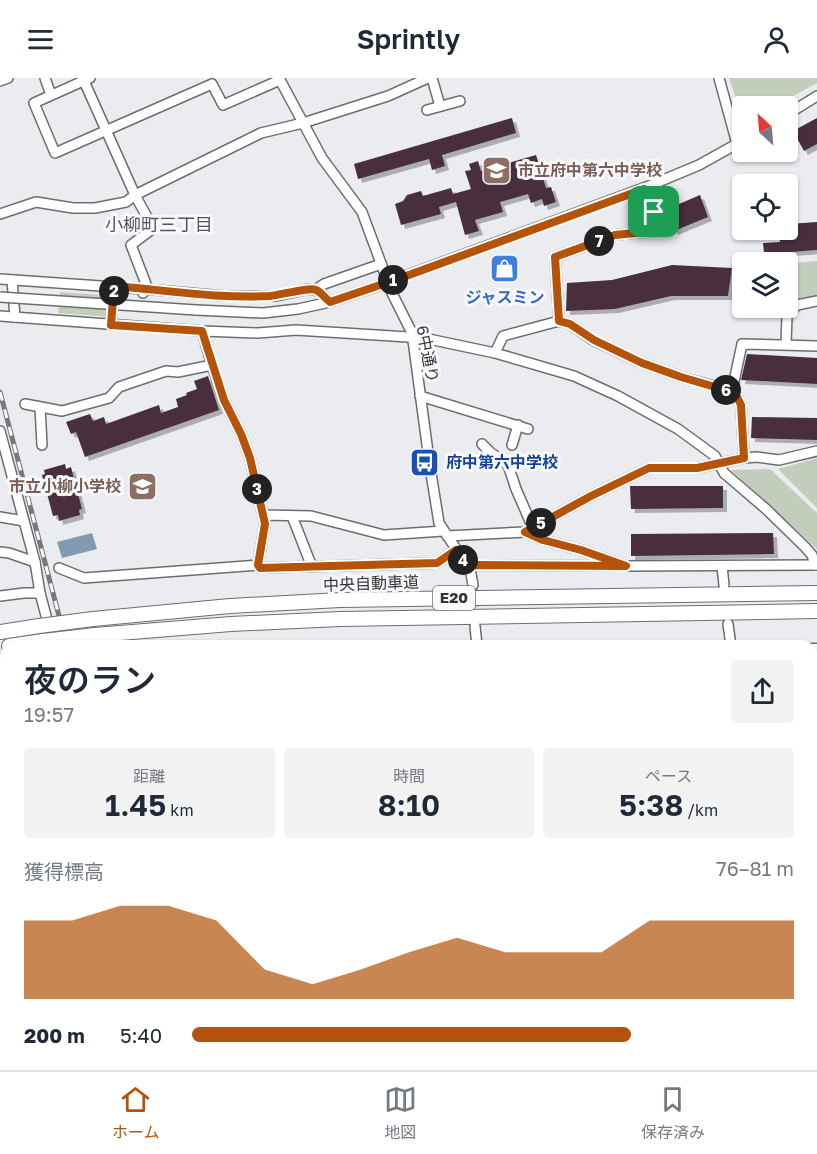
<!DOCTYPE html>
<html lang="ja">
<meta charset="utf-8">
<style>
:root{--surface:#fff;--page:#f2f2f3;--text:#1f2937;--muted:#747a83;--line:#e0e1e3;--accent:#b45309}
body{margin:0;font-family:"Golos Text","Noto Sans JP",sans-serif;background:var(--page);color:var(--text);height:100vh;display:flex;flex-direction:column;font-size:22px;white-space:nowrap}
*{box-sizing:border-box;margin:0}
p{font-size:20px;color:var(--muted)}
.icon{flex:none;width:33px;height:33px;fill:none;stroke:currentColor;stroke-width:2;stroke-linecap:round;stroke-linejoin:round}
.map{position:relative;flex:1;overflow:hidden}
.drawer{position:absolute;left:0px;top:562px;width:818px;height:430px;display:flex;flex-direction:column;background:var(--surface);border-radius:18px 18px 0 0;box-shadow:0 2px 4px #0004}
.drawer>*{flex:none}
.needle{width:39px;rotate:334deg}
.buttons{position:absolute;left:732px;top:18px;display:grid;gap:12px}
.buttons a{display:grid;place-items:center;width:66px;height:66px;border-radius:6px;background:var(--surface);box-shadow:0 2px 4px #0004;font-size:30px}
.pin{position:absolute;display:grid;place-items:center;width:51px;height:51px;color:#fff;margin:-26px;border-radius:12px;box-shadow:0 3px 9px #0006}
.km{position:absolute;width:30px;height:30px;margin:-15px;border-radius:50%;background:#222;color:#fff;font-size:16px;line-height:30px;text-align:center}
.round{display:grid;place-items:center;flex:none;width:63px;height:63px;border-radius:6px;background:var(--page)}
.head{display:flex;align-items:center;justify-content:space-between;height:102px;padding:0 24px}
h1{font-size:33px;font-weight:600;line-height:45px}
.stats{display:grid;grid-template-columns:repeat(3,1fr);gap:9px;height:102px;padding:6px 24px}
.stats div{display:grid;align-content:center;border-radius:6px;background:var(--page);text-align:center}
.stats b{font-size:30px;font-weight:600}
.stats small{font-size:16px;font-weight:400}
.stats p{font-size:16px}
.chart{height:168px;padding:12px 24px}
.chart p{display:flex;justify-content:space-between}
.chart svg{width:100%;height:108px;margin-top:6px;fill:var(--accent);opacity:.7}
ul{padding:0 24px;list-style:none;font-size:20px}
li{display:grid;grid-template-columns:96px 72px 1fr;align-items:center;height:45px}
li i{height:15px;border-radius:8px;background:var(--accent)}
header{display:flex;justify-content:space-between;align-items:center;height:78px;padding:0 24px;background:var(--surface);font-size:27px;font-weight:600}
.dock{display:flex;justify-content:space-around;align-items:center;height:84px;border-top:2px solid var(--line);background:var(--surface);font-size:16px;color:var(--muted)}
.dock a{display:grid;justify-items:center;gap:3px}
.dock .active{color:var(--accent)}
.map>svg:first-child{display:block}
</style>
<header><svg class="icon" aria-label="menu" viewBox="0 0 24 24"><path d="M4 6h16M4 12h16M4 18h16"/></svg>Sprintly<svg class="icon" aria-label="person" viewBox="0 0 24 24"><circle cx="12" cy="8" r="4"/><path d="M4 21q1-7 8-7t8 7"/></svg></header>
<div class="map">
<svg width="817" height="992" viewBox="0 0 817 992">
<defs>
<filter id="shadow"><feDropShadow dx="4" dy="4" stdDeviation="0" flood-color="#0004"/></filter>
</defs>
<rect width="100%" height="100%" fill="#ebecef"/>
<g fill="#c2cdbb">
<polygon points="729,0 817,0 817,5 775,28 742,28 742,39"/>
<polygon points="817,183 817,219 788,220 788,205 797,185"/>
<polygon points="60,214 114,218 112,239 58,235"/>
<polygon points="817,380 817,430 778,391"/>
<polygon points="770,391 817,435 817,471 731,392"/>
<polygon points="812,790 817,800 817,992 814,992 812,987"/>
<polygon points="663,987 798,987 801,992 665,992"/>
</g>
<polygon fill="#819bb2" points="92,455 97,471 62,480 57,464"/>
<g fill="#492f3e" filter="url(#shadow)">
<polygon points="512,40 516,55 442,77 445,88 432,92 429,81 358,101 354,86"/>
<polygon points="817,40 817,66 804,73 793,53"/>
<polygon points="536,77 546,110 551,109 556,124 544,128 542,121 531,125 528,116 500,124 503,134 475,142 479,153 465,157 456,124 439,129 441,136 401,147 395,126 403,123 407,117 421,113 423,118 451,110 453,116 471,111 465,93 471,92 469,86 478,83 481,93"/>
<polygon points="700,117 708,139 674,153 665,132"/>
<polygon points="817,144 817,172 779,175 780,184 765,184 763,165 780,164 779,152 788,152 788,146"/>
<polygon points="672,187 732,190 728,218 671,218 615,231 566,233 567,205 612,202"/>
<polygon points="747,276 817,280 817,306 741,302"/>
<polygon points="208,298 219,332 85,379 76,354 71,356 66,344 90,336 93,343 104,339 106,346 159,327 161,335 178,329 176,321 187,317 186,315 197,311 194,303"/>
<polygon points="752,339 817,340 817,362 751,360"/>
<polygon points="65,386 66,391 71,389 82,431 79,432 80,437 59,443 58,437 53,438 42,397 45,396 44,392"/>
<polygon points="630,408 723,408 723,430 631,431"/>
<polygon points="773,455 774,476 631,478 631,456"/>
</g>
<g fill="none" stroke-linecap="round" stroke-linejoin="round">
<polyline stroke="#c6c7ca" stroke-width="9" stroke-dasharray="9 4.5" stroke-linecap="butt" points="473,507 475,544"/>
<defs>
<g id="minor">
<polyline points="45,0 51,17"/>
<polyline points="90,0 34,25 55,75 212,6 223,27 280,2"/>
<polyline points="279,0 322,80 362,134 392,215 412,255 430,389 439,445 468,489 471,496 473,507"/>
<polyline points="432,0 440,28"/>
<polyline points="719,0 737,66"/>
<polyline points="0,3 8,0"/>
<polyline points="84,3 135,117 147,139 151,152 131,167 146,206 143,215"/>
<polyline points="427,32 460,23"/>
<polyline points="788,36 817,18"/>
<polyline points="0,136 36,124 73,130 95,130 126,124 135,117 261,55 303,45 388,18 428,0"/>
<polyline points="0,201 144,211 224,218 275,218 309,211 315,212 321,215 330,224"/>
<polyline points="12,202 15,239"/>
<polyline points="315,212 324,206 381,186"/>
<polyline points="196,232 263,235 298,231 330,224 378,208 644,110 699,87 742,63"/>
<polyline points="0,238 202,253 212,287 224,322 241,356 250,380 263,437"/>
<polyline points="559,243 555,179 615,157 655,153 654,134 644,110"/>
<polyline points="111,247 114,208"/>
<polyline points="202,253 258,255 296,252 424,260 495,275 574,298 618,318 678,351 715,378 724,395 766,431 805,469 812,477 815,487"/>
<polyline points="786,266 787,238 797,227 817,223"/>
<polyline points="495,275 503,258 559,243 570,246 593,262 642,285 681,299 732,313 736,317 741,327 744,380"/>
<polyline points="732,313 742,266 817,268"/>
<polyline points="420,318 528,351"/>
<polyline points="25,326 62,333 109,320 119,309 166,293 178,294 212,287"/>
<polyline points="40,329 42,367"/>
<polyline points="0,353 35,484 40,515 54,568"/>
<polyline points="482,366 490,374 508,387 516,411 533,450"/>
<polyline points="512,367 518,347"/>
<polyline points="292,438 312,489"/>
<polyline points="0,439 24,443"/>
<polyline points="525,454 543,462 581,472 626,488 817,487"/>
<polyline points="447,458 525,454 591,418 649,390 697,390 744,380 757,379 779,382 817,373"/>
<polyline points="0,474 9,475 35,484"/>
<polyline points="258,487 260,490 437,485 456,472"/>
<polyline points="722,488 724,507"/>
<polyline points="468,489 476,487 618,488"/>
<polyline points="59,490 84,500 258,487 265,446 263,437 311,438 384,457 443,453"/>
<polyline points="0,518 24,515 40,515"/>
<polyline points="728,546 731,568"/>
<polyline points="475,548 477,568"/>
<polyline points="812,670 817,667"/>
<polyline points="0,843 6,841"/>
<polyline points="0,973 6,992"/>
<polyline points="243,987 246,992"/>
<polyline points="319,987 321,992"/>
<polyline points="599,987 600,992"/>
<polyline points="658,987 660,992"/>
<polyline points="805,987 808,992"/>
<polyline points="494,989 502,987"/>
<polyline points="10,992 20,990"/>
<polyline points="43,992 46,987"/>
<polyline points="223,992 235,987"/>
<polyline points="398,992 409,987"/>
</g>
<g id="major">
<polyline points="812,572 817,572"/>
<polyline points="0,608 6,607"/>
<polyline points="0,622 6,621"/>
<polyline points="0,638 6,637"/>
</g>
<g id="highway">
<polyline points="93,541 230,528 340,522 817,515"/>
<polyline points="0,554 39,548"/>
<polyline points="95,557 231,546 340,541 817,533"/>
<polyline points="9,568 43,563"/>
</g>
</defs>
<use href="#minor" stroke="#6d6d70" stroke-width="12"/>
<use href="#major" stroke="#6d6d70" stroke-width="15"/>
<use href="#highway" stroke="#6d6d70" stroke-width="16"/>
<use href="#minor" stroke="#fff" stroke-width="9"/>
<use href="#major" stroke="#fff" stroke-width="12"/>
<use href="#highway" stroke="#fff" stroke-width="14"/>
<defs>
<g id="rail">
<polyline points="0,314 67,568"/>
<polyline points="28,992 31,987"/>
</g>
</defs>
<use href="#rail" stroke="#77787a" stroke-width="5"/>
<use href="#rail" stroke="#f9f9fd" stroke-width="3" stroke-dasharray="9" stroke-linecap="butt"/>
<defs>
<polyline id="minor-bridge" points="0,219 196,232"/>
<g id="highway-bridge">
<polyline points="39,548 93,541"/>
<polyline points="43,563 95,557"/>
</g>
</defs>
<use href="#minor-bridge" stroke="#6d6d70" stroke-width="12" stroke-linecap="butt"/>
<use href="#highway-bridge" stroke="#6d6d70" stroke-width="16" stroke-linecap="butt"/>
<use href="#minor-bridge" stroke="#fff" stroke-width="9"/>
<use href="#highway-bridge" stroke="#fff" stroke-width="14"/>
</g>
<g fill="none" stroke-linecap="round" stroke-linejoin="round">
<defs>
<path id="route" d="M644 111 654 134 655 153 615 157 555 179 559 243 570 246 594 262 642 285 681 299 732 314 736 317 741 327 744 380 697 390H649L591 418 525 454 543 462 581 472 626 488 476 487 468 489 456 472 437 485 260 490 258 487 265 446 263 437 250 380 241 356 224 322 202 253 111 247 114 208C166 212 218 221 270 218 281 217 309 209 316 212 321 214 325 220 330 224L398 201Z"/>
</defs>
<use href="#route" stroke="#fff" stroke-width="12"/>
<use href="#route" stroke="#b45309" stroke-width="8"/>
</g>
<defs>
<symbol id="school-square" viewBox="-11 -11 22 22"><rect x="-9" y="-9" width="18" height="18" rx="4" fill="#8d6e63" stroke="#f9f9fd"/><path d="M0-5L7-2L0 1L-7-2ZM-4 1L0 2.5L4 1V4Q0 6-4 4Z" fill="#fff"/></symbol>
<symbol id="shop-square" viewBox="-11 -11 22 22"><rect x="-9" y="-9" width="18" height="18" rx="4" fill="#3f7fe0" stroke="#f9f9fd"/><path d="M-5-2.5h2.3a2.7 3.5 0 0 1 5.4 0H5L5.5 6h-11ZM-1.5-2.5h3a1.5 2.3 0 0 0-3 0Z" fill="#fff"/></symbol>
<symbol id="bus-square" viewBox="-11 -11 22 22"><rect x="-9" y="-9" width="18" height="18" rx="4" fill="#1a4fb4" stroke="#f9f9fd"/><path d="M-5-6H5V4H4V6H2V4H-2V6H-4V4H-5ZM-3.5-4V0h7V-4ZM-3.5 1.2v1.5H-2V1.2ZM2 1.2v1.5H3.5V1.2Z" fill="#fff"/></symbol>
</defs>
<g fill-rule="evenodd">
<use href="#school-square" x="480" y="76" width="33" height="33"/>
<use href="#shop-square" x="488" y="174" width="33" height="33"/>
<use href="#bus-square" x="408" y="368" width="33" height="33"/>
<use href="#school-square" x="126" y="392" width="33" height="33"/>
</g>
<g text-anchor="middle" stroke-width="6" stroke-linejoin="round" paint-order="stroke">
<rect fill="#f9f9fd" stroke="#6f6f72" stroke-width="1.5" x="433" y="508" width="42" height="24" rx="4.5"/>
<g font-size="15" font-weight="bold" fill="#343436">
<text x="454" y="525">E20</text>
</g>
<g font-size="16" font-weight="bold" fill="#785e54" stroke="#f9f9fd" text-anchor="start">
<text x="518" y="98">市立府中第六中学校</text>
<text x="121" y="414" text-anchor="end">市立小柳小学校</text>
</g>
<g font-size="16" font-weight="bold" fill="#366cbe" stroke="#f9f9fd">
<text x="505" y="225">ジャスミン</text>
</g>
<g font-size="16" fill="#343436" stroke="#f9f9fd">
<text transform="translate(428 276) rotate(79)" y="6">6中通り</text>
<text transform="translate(371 505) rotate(-2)" y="6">中央自動車道</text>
</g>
<g font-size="16" font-weight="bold" fill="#164399" stroke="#f9f9fd" text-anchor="start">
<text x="446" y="390">府中第六中学校</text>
</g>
<g font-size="18" fill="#555558" stroke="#f9f9fd">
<text x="159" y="153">小柳町三丁目</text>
</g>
</g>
</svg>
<div class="buttons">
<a><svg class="needle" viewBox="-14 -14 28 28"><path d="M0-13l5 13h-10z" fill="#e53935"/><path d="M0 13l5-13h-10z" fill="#747a83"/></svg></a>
<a><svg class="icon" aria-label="locate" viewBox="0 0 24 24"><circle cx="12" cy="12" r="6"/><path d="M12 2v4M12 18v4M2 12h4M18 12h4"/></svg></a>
<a><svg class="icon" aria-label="layers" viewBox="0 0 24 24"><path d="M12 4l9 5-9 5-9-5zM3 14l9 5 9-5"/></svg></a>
</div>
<div class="pin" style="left:654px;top:134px;background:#1e9e55"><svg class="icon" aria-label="arrive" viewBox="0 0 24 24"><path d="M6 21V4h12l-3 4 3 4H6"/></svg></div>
<b class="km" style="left:393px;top:202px">1</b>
<b class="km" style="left:114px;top:213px">2</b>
<b class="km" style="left:257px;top:411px">3</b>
<b class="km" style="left:463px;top:482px">4</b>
<b class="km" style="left:541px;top:445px">5</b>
<b class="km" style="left:726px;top:312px">6</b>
<b class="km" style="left:599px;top:163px">7</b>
<section class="drawer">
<div class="head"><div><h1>夜のラン</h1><p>19:57</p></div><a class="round"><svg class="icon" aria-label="share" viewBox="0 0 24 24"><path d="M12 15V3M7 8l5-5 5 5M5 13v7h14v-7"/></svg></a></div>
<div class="stats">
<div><p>距離</p><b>1.45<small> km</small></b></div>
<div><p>時間</p><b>8:10</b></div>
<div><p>ペース</p><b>5:38<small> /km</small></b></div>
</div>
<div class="chart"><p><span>獲得標高</span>76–81 m</p>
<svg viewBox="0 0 160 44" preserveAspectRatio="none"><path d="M0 44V12L10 12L20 6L30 6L40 12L50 32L60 38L70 32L80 25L90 19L100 25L110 25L120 25L130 12L140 12L150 12L160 12V44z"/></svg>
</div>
<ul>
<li><b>200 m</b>5:40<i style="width:73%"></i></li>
</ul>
</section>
</div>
<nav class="dock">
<a class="active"><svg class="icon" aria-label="home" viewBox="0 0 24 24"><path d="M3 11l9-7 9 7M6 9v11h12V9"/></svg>ホーム</a>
<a><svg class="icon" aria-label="map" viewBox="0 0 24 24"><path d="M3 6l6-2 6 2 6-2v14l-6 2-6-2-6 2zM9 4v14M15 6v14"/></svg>地図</a>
<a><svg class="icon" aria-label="saved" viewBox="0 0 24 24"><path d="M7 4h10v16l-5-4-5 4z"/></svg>保存済み</a>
</nav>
